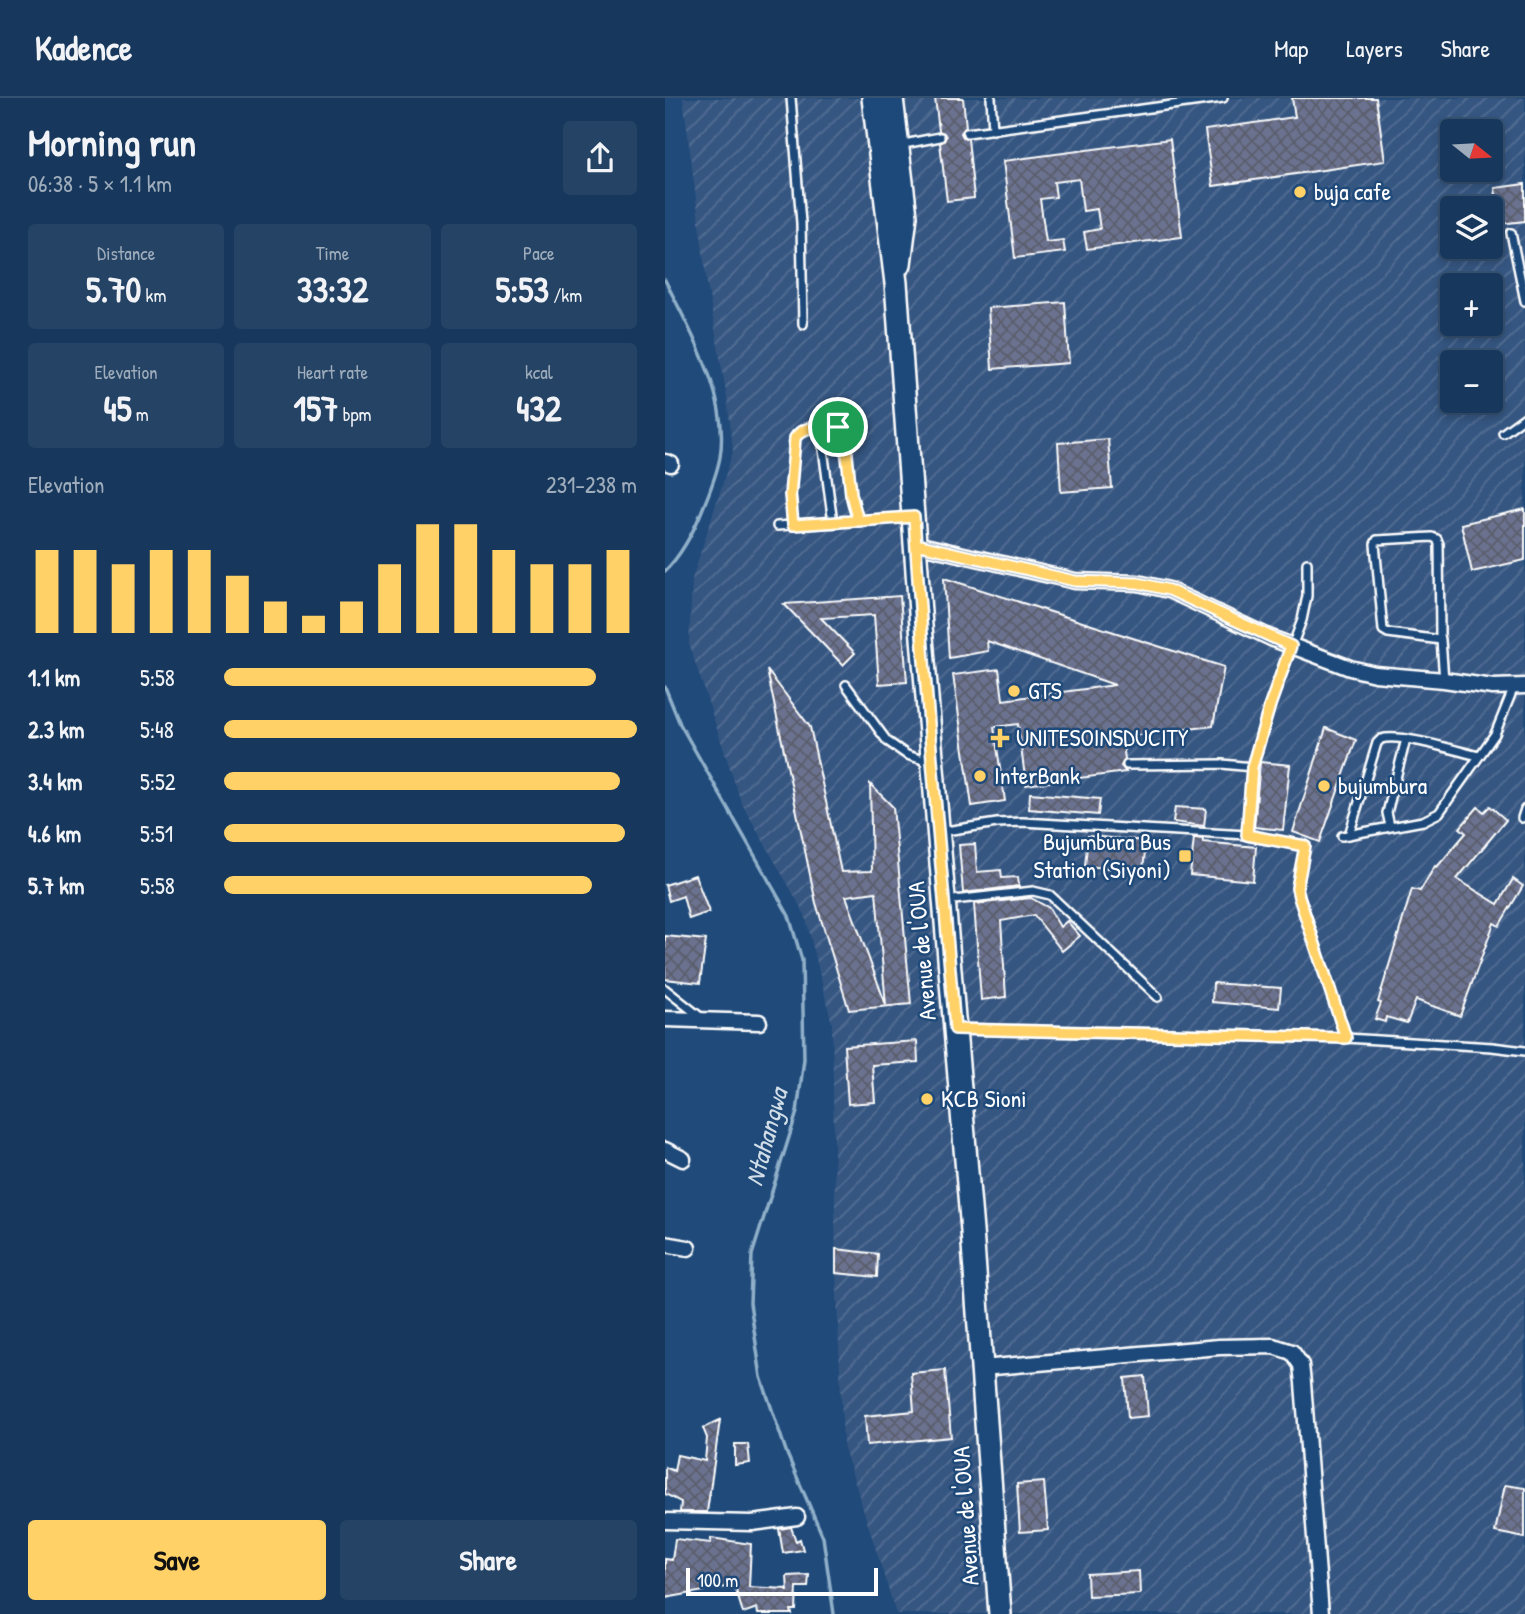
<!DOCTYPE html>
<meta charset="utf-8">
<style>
:root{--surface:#17385c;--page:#244365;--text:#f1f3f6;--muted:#9eacbb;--line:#365272;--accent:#ffd166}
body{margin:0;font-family:"Patrick Hand",sans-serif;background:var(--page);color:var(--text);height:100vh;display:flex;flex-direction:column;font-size:26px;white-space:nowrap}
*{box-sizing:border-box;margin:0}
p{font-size:23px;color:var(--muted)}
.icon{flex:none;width:38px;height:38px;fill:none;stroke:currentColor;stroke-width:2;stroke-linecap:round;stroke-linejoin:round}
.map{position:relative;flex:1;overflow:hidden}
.details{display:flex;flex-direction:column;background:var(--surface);width:665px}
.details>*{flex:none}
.needle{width:46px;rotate:108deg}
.tools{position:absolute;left:775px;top:21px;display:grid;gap:14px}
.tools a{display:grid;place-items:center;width:63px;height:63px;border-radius:7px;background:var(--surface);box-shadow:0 4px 10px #0003,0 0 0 2px var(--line);font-size:35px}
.scale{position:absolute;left:21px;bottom:18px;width:192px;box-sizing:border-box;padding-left:7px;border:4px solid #fff;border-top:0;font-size:19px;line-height:24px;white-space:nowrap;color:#fff;-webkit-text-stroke:5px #1f4a7a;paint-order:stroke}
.pin{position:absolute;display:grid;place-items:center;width:60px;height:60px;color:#fff;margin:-30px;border:4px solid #fff;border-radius:50%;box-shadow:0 2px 7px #0007}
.round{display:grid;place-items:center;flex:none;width:74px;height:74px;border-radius:7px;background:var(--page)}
.headline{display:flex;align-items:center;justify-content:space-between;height:119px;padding:0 28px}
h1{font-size:38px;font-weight:800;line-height:52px}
.figures{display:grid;grid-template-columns:repeat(3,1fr);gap:10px;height:119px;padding:7px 28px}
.figures div{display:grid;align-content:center;border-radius:7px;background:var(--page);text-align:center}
.figures b{font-size:35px;font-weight:800}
.figures small{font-size:19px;font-weight:400}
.figures p{font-size:19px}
.chart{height:196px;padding:14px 28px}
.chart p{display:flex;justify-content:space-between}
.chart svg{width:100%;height:126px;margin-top:7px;stroke:var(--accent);stroke-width:6}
.button{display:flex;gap:14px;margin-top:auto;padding:14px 28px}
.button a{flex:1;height:80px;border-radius:7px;background:var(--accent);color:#111;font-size:28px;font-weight:800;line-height:80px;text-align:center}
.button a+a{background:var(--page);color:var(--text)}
ul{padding:0 28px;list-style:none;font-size:23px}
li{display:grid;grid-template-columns:112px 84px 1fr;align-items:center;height:52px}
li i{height:18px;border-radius:9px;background:var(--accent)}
header{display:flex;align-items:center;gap:42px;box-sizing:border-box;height:98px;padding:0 35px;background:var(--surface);border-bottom:2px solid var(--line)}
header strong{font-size:33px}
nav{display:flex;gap:38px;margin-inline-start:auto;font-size:24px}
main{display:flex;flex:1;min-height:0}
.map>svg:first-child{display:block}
</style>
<header>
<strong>Kadence</strong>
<nav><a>Map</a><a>Layers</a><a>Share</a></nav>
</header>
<main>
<section class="details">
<div class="headline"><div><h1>Morning run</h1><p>06:38 · 5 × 1.1 km</p></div><a class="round"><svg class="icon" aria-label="share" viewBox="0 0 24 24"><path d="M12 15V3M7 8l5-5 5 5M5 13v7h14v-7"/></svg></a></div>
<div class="figures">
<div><p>Distance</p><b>5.70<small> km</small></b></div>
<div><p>Time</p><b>33:32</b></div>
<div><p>Pace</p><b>5:53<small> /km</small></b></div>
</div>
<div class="figures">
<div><p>Elevation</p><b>45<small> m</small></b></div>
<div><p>Heart rate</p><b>157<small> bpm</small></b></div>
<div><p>kcal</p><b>432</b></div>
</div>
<div class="chart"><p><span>Elevation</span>231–238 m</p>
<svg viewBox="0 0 160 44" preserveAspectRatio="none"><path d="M5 44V15M15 44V15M25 44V20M35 44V15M45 44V15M55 44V24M65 44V33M75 44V38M85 44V33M95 44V20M105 44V6M115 44V6M125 44V15M135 44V20M145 44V20M155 44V15"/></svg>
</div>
<ul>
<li><b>1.1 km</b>5:58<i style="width:90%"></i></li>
<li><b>2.3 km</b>5:48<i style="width:100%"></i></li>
<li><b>3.4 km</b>5:52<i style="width:96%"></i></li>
<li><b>4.6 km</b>5:51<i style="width:97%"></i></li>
<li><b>5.7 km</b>5:58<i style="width:89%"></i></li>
</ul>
<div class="button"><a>Save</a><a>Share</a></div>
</section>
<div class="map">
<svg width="860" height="1516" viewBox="0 0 860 1516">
<defs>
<pattern id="industrial-furrows" width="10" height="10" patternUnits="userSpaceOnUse" patternTransform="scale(1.75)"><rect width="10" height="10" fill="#365681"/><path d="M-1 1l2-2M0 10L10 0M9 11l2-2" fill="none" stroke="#546f94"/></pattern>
<pattern id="building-cross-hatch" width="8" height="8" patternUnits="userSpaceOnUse" patternTransform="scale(1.75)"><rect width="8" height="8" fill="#6b7290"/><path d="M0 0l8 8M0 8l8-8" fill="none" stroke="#5a5d6b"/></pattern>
</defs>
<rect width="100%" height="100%" fill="#1f4a7a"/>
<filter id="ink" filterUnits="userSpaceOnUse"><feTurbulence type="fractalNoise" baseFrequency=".0143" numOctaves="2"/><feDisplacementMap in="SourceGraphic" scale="14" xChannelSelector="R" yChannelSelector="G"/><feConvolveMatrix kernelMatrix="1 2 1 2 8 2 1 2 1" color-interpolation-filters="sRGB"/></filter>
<g filter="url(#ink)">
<path fill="url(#industrial-furrows)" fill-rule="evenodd" d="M18 0H860V1516H231L178 1347 171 1175 167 926 140 817 76 704 24 546 27 481 68 353 62 300 42 186ZM788 33H826V72H788ZM788 110H826V149H788ZM788 187H826V226H788ZM788 264H826V303H788Z"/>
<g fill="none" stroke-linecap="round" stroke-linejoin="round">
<g stroke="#91b0c9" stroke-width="3.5">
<path d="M0 182C25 233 65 299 55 359 52 376 45 393 38 410 29 433 18 455 0 473"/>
<polyline points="0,589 15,626 124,818 137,862 139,961 132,1014 87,1157 85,1205 96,1279 122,1356 158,1439 169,1516"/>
</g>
</g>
<g fill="url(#building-cross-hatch)" stroke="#fff" stroke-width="2" fill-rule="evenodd">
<polygon points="270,0 298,0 301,29 296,35 298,39 303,41 309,100 282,103 275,45 279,43 281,39 279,35 274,33"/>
<polygon points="627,0 711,0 720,63 548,88 540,32 630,19"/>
<polygon points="505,41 517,139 422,151 419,134 435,131 432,111 418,113 414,81 389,84 391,99 375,101 381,144 398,142 400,154 350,160 338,63"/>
<polygon points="860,86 860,123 835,126 830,90"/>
<polygon points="400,204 404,265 327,271 323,210"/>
<polygon points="443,341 447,390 396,394 393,345"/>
<polygon points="860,411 860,462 807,474 796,426"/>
<polygon points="279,480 559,569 548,628 457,639 460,661 456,668 461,674 361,687 353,626 329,629 340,703 307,708 288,577 334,571 338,602 450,587 322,543 323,553 284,560"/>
<polygon points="235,498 242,584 214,586 209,517 156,520 190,555 178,567 119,506"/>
<path d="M102 572 145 629 176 774 207 773 205 686 228 709 246 906 184 912 151 805ZM211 794 221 907 181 798Z"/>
<polygon points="661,630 691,642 655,744 628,734"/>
<polygon points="595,664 625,667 618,732 589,729"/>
<polygon points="365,695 435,701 433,717 364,711"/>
<polygon points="825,708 841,722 792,781 833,806 848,781 858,788 834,828 829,825 795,918 751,902 742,925 721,919 720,924 710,921 716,905 713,904 747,791 755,793 770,768 772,769 801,735 795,730 813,709 819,714"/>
<polygon points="510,709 541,711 539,728 508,724"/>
<polygon points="423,738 481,743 478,773 420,768"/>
<polygon points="529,740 538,741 538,744 591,749 588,783 525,777"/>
<polygon points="310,746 312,774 336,772 337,780 353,779 354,788 298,795 294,747"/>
<polygon points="30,777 44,814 24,821 18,798 4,803 0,787"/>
<polygon points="366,800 384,810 395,829 402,823 415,838 397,853 369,817 336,823 341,899 316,902 309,806"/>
<polygon points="0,838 41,842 35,885 0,881"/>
<polygon points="548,885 616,890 614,910 547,904"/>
<polygon points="252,943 253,964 207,967 210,1004 183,1006 179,948"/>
<polygon points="171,1151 213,1156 212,1179 171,1175"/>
<polygon points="280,1272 286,1339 202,1347 200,1318 249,1313 246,1275"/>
<polygon points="480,1278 483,1318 463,1320 460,1280"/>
<polygon points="55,1322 42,1414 15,1414 16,1404 0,1396 0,1369 9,1373 12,1357 40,1363 42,1340 38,1330"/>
<polygon points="70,1346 83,1346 85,1365 70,1367"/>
<polygon points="379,1384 383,1432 355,1434 352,1386"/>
<polygon points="840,1387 860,1390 860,1440 830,1434"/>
<polygon points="126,1429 131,1443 135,1441 138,1452 118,1455 114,1431"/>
<polygon points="46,1440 86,1446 84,1489 122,1491 123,1494 122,1478 144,1477 143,1489 132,1489 131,1512 126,1512 127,1516 93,1516 92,1510 78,1515 70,1489 39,1490 39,1493 0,1500 0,1461 7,1462 10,1441 46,1445"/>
<polygon points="474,1473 475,1496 423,1498 422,1476"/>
</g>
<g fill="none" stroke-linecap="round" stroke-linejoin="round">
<defs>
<g id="service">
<polyline points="126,0 136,125 138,226"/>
<polyline points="326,0 328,32"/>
<polyline points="302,35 558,0"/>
<polyline points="234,47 275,39"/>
<polyline points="846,135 860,203"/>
<polyline points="155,329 173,329 178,331 186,396 193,423"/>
<polyline points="838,335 860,319"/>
<path d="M128 427 126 397 130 340C136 330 144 330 155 329L168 425"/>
<polyline points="112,428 245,419"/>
<polyline points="776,542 723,535 718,532 710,446 712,442 767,439 772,441 774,446 775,537 776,542 779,582"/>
<polyline points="181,587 222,643 242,657 265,664"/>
<polyline points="462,667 557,666 587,669"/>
<polyline points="857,720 860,711"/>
<polyline points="725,728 722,715 741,641"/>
<polyline points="274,734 332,725 358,724 582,737 587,669 605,607 637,522 642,498 642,465"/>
<polyline points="582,737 640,748 632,790 681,940"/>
<path d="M684 737 712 645 716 641C736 635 792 653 814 658"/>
<polyline points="677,738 758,723 774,715 830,636 849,589"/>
<polyline points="280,803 368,793 385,797 493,899"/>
<polyline points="0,891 38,921"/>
<polyline points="291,931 681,940 827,949 860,953"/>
</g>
<g id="minor">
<polyline points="0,364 6,366"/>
<polyline points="251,446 410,483 473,485 504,492 606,540 685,570 710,576 779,582 828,589 860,588"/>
<polyline points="0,921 94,924"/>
<polyline points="0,1052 18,1061"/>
<polyline points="0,1146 23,1150"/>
<polyline points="317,1270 554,1249 608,1248 627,1254 636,1267 638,1285 656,1516"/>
<polyline points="0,1423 87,1425 132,1419"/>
</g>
<g id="primary">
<polyline points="208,0 231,185 256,528 307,1133 335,1516"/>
<polyline points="227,0 241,118 235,166"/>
</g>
</defs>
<use href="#service" stroke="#fff" stroke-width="12"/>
<use href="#minor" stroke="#fff" stroke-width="19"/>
<use href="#primary" stroke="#fff" stroke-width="26"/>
<use href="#service" stroke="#1f4a7a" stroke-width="7"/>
<use href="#minor" stroke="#1f4a7a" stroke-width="14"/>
<use href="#primary" stroke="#1f4a7a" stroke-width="21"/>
</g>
</g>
<g fill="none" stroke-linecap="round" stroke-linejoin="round" filter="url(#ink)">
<defs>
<path id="route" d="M173 329C158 329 139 326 130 340L125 397 128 427 249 419C259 590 276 760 290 931L681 940 634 799 632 790 640 748 582 737 587 669 605 607 626 548 504 492 473 485 410 483 251 446 249 419 193 423 186 396 180 337 178 331 173 329"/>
</defs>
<use href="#route" stroke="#fff" stroke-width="14"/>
<use href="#route" stroke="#ffd166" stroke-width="9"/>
</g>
<g fill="#ffd166" stroke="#1f4a7a" stroke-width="2.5">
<circle cx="635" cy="94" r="7"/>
<circle cx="349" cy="593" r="7"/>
<path d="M331.5 629.5h7v7h7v7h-7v7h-7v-7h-7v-7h7z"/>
<circle cx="315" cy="678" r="7"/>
<circle cx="659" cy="688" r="7"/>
<rect x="513" y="751" width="14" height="14" rx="3.5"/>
<circle cx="262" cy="1001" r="7"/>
</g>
<g text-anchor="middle" stroke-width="5" stroke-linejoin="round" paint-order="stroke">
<g font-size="24" fill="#fff" stroke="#1f4a7a" text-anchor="start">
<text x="649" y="102">buja cafe</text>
<text x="363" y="601">GTS</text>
<text x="351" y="648">UNITESOINSDUCITY</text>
<text x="329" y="686">InterBank</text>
<text x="673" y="696">bujumbura</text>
<text x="506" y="752" text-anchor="end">Bujumbura Bus<tspan x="506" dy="28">Station (Siyoni)</tspan></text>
<text x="276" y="1009">KCB Sioni</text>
</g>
<g font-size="24" fill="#fff" stroke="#1f4a7a">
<text transform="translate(257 853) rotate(-95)" y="8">Avenue de l'OUA</text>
<text transform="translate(301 1418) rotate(-94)" y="8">Avenue de l'OUA</text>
</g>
<g font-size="26" font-style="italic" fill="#d1dee8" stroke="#1f4a7a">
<text transform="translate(101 1039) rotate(-75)" y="9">Ntahangwa</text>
</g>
</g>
</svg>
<div class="tools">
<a><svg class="needle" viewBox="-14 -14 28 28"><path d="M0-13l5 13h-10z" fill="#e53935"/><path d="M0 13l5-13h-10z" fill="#9eacbb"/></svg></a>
<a><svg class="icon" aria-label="layers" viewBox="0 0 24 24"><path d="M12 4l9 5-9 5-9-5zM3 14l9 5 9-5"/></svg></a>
<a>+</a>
<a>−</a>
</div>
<div class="scale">100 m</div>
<div class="pin" style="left:173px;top:329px;background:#1e9e55"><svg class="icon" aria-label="arrive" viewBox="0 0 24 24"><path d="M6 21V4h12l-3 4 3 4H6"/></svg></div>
</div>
</main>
